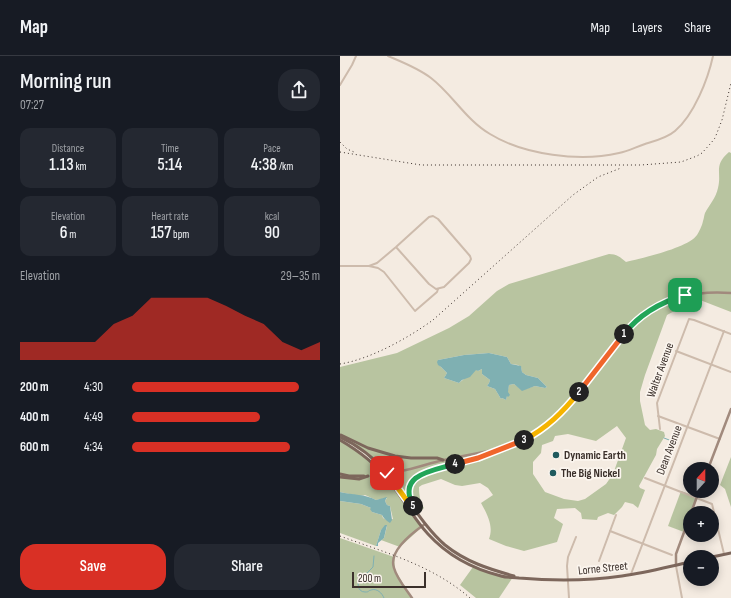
<!DOCTYPE html>
<meta charset="utf-8">
<style>
:root{--surface:#171b24;--page:#242831;--text:#f1f3f6;--muted:#9ea1a6;--line:#363941;--accent:#d93025}
body{margin:0;font-family:"Sofia Sans Condensed",sans-serif;background:var(--page);color:var(--text);height:100vh;display:flex;flex-direction:column;font-size:15px;white-space:nowrap}
*{box-sizing:border-box;margin:0}
p{font-size:13px;color:var(--muted)}
.icon{flex:none;width:22px;height:22px;fill:none;stroke:currentColor;stroke-width:2;stroke-linecap:round;stroke-linejoin:round}
.map{position:relative;flex:1;overflow:hidden}
.sheet{display:flex;flex-direction:column;background:var(--surface);width:340px}
.sheet>*{flex:none}
.needle{width:26px;rotate:21deg}
.fabs{position:absolute;left:343px;top:406px;display:grid;gap:8px}
.fabs a{display:grid;place-items:center;width:36px;height:36px;border-radius:50%;background:var(--surface);box-shadow:0 2px 10px #0003;font-size:20px}
.scale{position:absolute;left:12px;bottom:10px;width:74px;box-sizing:border-box;padding-left:4px;border:2px solid #3b302b;border-top:0;font-size:11px;line-height:14px;white-space:nowrap;color:#3b302b;-webkit-text-stroke:3px #fbf5ee;paint-order:stroke}
.pin{position:absolute;display:grid;place-items:center;width:34px;height:34px;color:#fff;margin:-17px;border-radius:8px;box-shadow:0 2px 6px #0006}
.km{position:absolute;width:20px;height:20px;margin:-10px;border-radius:50%;background:#222;color:#fff;font-size:11px;line-height:20px;text-align:center}
.round{display:grid;place-items:center;flex:none;width:42px;height:42px;border-radius:16px;background:var(--page)}
.overview{display:flex;align-items:center;justify-content:space-between;height:68px;padding:0 20px}
h1{font-size:22px;font-weight:600;line-height:30px}
.figures{display:grid;grid-template-columns:repeat(3,1fr);gap:6px;height:68px;padding:4px 20px}
.figures div{display:grid;align-content:center;border-radius:10px;background:var(--page);text-align:center}
.figures b{font-size:17px;font-weight:600}
.figures small{font-size:11px;font-weight:400}
.figures p{font-size:11px}
.chart{height:112px;padding:8px 20px}
.chart p{display:flex;justify-content:space-between}
.chart svg{width:100%;height:72px;margin-top:4px;fill:var(--accent);opacity:.7}
.cta{display:flex;gap:8px;margin-top:auto;padding:8px 20px}
.cta a{flex:1;height:46px;border-radius:16px;background:var(--accent);color:#fff;font-size:16px;font-weight:600;line-height:46px;text-align:center}
.cta a+a{background:var(--page);color:var(--text)}
ul{padding:0 20px;list-style:none;font-size:13px}
li{display:grid;grid-template-columns:64px 48px 1fr;align-items:center;height:30px}
li i{height:10px;border-radius:5px;background:var(--accent)}
header{display:flex;align-items:center;gap:24px;box-sizing:border-box;height:56px;padding:0 20px;background:var(--surface);border-bottom:1px solid var(--line)}
header strong{font-size:19px}
nav{display:flex;gap:22px;margin-inline-start:auto;font-size:14px}
main{display:flex;flex:1;min-height:0}
.map>svg:first-child{display:block}
</style>
<header>
<strong>Map</strong>
<nav><a>Map</a><a>Layers</a><a>Share</a></nav>
</header>
<main>
<section class="sheet">
<div class="overview"><div><h1>Morning run</h1><p>07:27</p></div><a class="round"><svg class="icon" aria-label="share" viewBox="0 0 24 24"><path d="M12 15V3M7 8l5-5 5 5M5 13v7h14v-7"/></svg></a></div>
<div class="figures">
<div><p>Distance</p><b>1.13<small> km</small></b></div>
<div><p>Time</p><b>5:14</b></div>
<div><p>Pace</p><b>4:38<small> /km</small></b></div>
</div>
<div class="figures">
<div><p>Elevation</p><b>6<small> m</small></b></div>
<div><p>Heart rate</p><b>157<small> bpm</small></b></div>
<div><p>kcal</p><b>90</b></div>
</div>
<div class="chart"><p><span>Elevation</span>29–35 m</p>
<svg viewBox="0 0 160 44" preserveAspectRatio="none"><path d="M0 44V33L10 33L20 33L30 33L40 33L50 22L60 17L70 6L80 6L90 6L100 6L110 11L120 17L130 22L140 33L150 38L160 33V44z"/></svg>
</div>
<ul>
<li><b>200 m</b>4:30<i style="width:89%"></i></li>
<li><b>400 m</b>4:49<i style="width:68%"></i></li>
<li><b>600 m</b>4:34<i style="width:84%"></i></li>
</ul>
<div class="cta"><a>Save</a><a>Share</a></div>
</section>
<div class="map">
<svg width="391" height="542" viewBox="0 0 391 542">
<rect width="100%" height="100%" fill="#f4ebe1"/>
<g fill="#b8c4a0" fill-rule="evenodd">
<path d="M389 96 391 97V256L360 244 359 248 347 251 341 249 338 253 327 259 305 319 300 336V345L305 369 310 374 316 373 324 376 325 380 317 393 316 399 299 430 300 432 305 434 298 452 293 448 285 446 282 451 274 459 268 457 258 461 257 464 242 463 241 457 235 452 217 453 214 462 223 468 217 486 184 495 166 490 149 483C154 470 147 458 141 447L153 439 148 432 140 427 122 430 115 429 101 423 82 429 79 431C79 439 80 445 84 452L78 458 51 421 24 395 0 381V311L57 297 109 272 129 260 157 235 169 228 269 198C277 198 280 201 286 206 302 202 348 192 357 179 359 176 362 170 363 165 364 162 364 160 365 157 369 149 376 142 378 132 382 116 373 110 389 96ZM149 297 167 301 171 308 178 309 181 311 182 316 186 319 198 322 207 331 205 332 195 330 182 334 174 328 169 329 166 344 162 342 161 343 155 333 147 330 149 327 150 324 142 318V313L138 315 136 313 119 327 104 322 107 317 98 308V304L124 299ZM277 370 286 382 273 418 266 428 245 443 238 445 224 443 205 436 193 418V406L201 397 202 389 213 385 215 380 228 378 256 385Z"/>
<polygon points="0,385 14,392 40,415 82,471 60,491 41,484 44,482 47,470 41,474 36,490 0,477 0,445 21,448 31,452 32,456 42,459 43,462 47,464 53,463 50,450 47,449 45,445 47,442 36,444 25,439 19,440 0,436"/>
<polygon points="391,401 391,451 385,433 380,429"/>
<polygon points="341,435 357,441 344,476 328,470"/>
<polygon points="0,482 54,501 55,514 72,542 0,542"/>
<polygon points="133,511 146,516 173,521 159,542 136,542 120,529"/>
</g>
<g fill="#7fb0b2">
<polygon points="149,297 167,301 171,308 181,310 182,316 186,319 198,322 207,331 205,332 195,330 182,335 174,328 169,329 168,336 170,339 168,341 167,340 166,344 162,342 161,343 155,333 147,330 149,327 150,324 142,318 142,313 138,315 136,314 130,321 122,324 119,327 104,322 107,317 101,311 98,309 97,306 98,304 124,299"/>
<path d="M0 436C13 439 25 438 36 444L47 441 45 445 47 449 50 450 52 464 50 467C47 465 44 463 42 459L32 456 30 453 31 452 21 448 0 445Z"/>
<polygon points="45,469 47,469 44,482 38,487 38,490 36,490 41,474"/>
</g>
<g fill="none" stroke-linecap="round" stroke-linejoin="round">
<g stroke="#7fb0b2" stroke-width="1">
<polyline points="324,382 337,387"/>
<path d="M34 500 33 511 27 517 20 521C17 526 17 536 25 536 30 536 27 535 31 534 37 532 42 537 44 542"/>
</g>
<g stroke="#cdbbac" stroke-width="2">
<path d="M48 0C62 6 78 12 91 22 112 38 126 64 150 78 184 99 240 106 279 97 288 95 296 91 305 88 315 85 327 82 335 75 354 59 368 23 373 0"/>
<polyline points="0,29 12,9 16,0"/>
<polyline points="0,210 29,210 37,207 56,191 89,161 93,160 98,163 130,200 131,203 129,207 104,231 96,233 89,228 56,191"/>
<polyline points="29,210 38,212 44,216 75,255 97,236 98,233"/>
<polyline points="336,295 391,316"/>
<polyline points="318,360 380,383"/>
<polyline points="320,373 317,347 349,263 354,264 391,278"/>
<polyline points="305,422 372,448 384,498"/>
<polyline points="270,475 332,499"/>
<polyline points="259,505 276,459"/>
<polyline points="336,510 342,542"/>
<polyline points="291,518 384,275"/>
<polyline points="229,542 227,510 228,501 236,481"/>
</g>
<g stroke="#a18a7d" stroke-width="2.5">
<polyline points="368,413 391,353"/>
<path d="M60 415C75 413 89 407 104 404 137 396 170 395 199 375 217 363 230 347 243 330 288 273 310 231 391 237"/>
<polyline points="351,457 359,435"/>
<polyline points="336,509 336,498 350,460"/>
<path d="M72 542C66 533 57 523 54 512 48 495 72 477 85 468"/>
</g>
<g stroke="#7d675c" stroke-width="3">
<polyline points="1,379 28,392 55,400 71,402 97,402 103,404"/>
<path d="M0 381C18 389 35 403 48 418 68 441 82 469 105 489 126 506 149 513 174 520"/>
<path d="M0 384C19 395 36 408 49 425 63 442 73 462 88 478 108 500 133 513 161 520 167 522 173 521 179 522 213 525 248 525 282 520 305 517 327 511 350 506"/>
<polyline points="0,418 9,420 24,420"/>
<polyline points="0,421 19,423 28,420"/>
<path d="M71 447C66 437 68 427 78 420L138 402 151 395"/>
<polyline points="372,501 391,497"/>
</g>
<g stroke="#3b302b" stroke-width="1" stroke-dasharray="1 3" stroke-linecap="butt">
<polyline points="0,86 7,93 14,96"/>
<polyline points="0,96 81,109 301,109 341,106 357,100 362,97 371,87 375,82 382,64 391,27"/>
<path d="M0 308C31 303 68 282 93 264L233 139 258 121 281 112"/>
<path d="M0 480C46 497 92 509 130 542"/>
</g>
<polyline stroke="#a18a7d" stroke-width="2.5" points="33,419 60,415"/>
</g>
<g fill="none" stroke-linecap="round" stroke-linejoin="round">
<defs>
<path id="split-1" d="M284 278C299 259 321 246 345 239"/>
<polyline id="split-2" points="239,336 284,278"/>
<path id="split-3" d="M184 384C207 372 223 356 239 336"/>
<polyline id="split-4" points="115,408 138,402 184,384"/>
<path id="split-5" d="M73 450C57 418 92 415 115 408"/>
<polyline id="split-6" points="47,417 73,453 73,450"/>
</defs>
<use href="#split-1" stroke="#fff" stroke-width="8"/>
<use href="#split-2" stroke="#fff" stroke-width="8"/>
<use href="#split-3" stroke="#fff" stroke-width="8"/>
<use href="#split-4" stroke="#fff" stroke-width="8"/>
<use href="#split-5" stroke="#fff" stroke-width="8"/>
<use href="#split-6" stroke="#fff" stroke-width="8"/>
<use href="#split-1" stroke="#22a559" stroke-width="5"/>
<use href="#split-2" stroke="#f0652b" stroke-width="5"/>
<use href="#split-3" stroke="#f5b400" stroke-width="5"/>
<use href="#split-4" stroke="#f0652b" stroke-width="5"/>
<use href="#split-5" stroke="#22a559" stroke-width="5"/>
<use href="#split-6" stroke="#f5b400" stroke-width="5"/>
</g>
<g fill="#1f5a5e" stroke="#fbf5ee" stroke-width="1.5">
<circle cx="216" cy="399" r="4"/>
<circle cx="213" cy="417" r="4"/>
</g>
<g text-anchor="middle" stroke-width="3.5" stroke-linejoin="round" paint-order="stroke">
<g font-size="12" fill="#3b302b" stroke="#fbf5ee">
<text transform="translate(320 314) rotate(-70)" y="4">Walter Avenue</text>
<text transform="translate(329 394) rotate(-69)" y="4">Dean Avenue</text>
<text transform="translate(263 512) rotate(-6)" y="4">Lorne Street</text>
</g>
<g font-size="12" font-weight="bold" fill="#3b302b" stroke="#fbf5ee" text-anchor="start">
<text x="224" y="403">Dynamic Earth</text>
<text x="221" y="421">The Big Nickel</text>
</g>
</g>
</svg>
<div class="fabs">
<a><svg class="needle" viewBox="-14 -14 28 28"><path d="M0-13l5 13h-10z" fill="#e53935"/><path d="M0 13l5-13h-10z" fill="#9ea1a6"/></svg></a>
<a>+</a>
<a>−</a>
</div>
<div class="scale">200 m</div>
<div class="pin" style="left:345px;top:239px;background:#1e9e55"><svg class="icon" aria-label="arrive" viewBox="0 0 24 24"><path d="M6 21V4h12l-3 4 3 4H6"/></svg></div>
<div class="pin" style="left:47px;top:417px;background:#d93025"><svg class="icon" aria-label="check" viewBox="0 0 24 24"><path d="M5 12l5 5 9-10"/></svg></div>
<b class="km" style="left:284px;top:278px">1</b>
<b class="km" style="left:239px;top:336px">2</b>
<b class="km" style="left:184px;top:384px">3</b>
<b class="km" style="left:115px;top:408px">4</b>
<b class="km" style="left:73px;top:450px">5</b>
</div>
</main>
